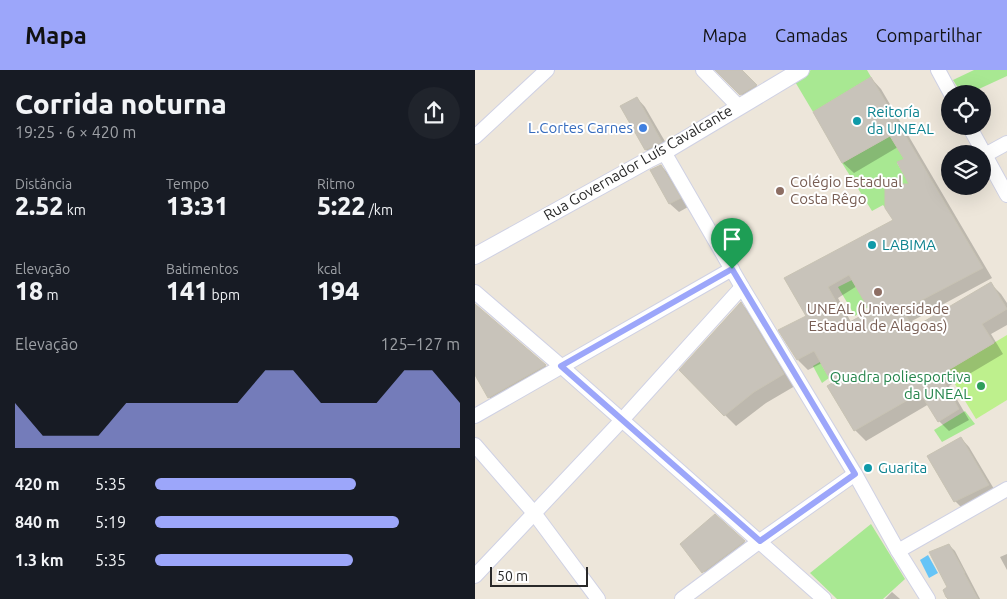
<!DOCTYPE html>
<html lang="pt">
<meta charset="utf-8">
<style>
:root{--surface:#171b24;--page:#20242c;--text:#f1f3f6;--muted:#9ea1a6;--accent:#9ca6fa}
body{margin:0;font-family:Ubuntu,sans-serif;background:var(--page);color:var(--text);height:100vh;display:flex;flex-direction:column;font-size:19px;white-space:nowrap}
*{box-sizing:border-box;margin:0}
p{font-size:16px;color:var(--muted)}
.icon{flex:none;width:28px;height:28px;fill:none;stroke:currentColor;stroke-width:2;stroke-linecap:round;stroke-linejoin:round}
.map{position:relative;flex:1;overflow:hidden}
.side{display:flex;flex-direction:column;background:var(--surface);width:475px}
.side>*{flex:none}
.buttons{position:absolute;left:466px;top:15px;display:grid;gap:10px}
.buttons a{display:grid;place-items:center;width:50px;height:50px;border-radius:50%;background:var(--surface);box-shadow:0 5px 20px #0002;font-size:25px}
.scale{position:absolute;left:15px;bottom:12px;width:98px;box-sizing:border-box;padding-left:5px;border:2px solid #292929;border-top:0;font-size:14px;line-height:18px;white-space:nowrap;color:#292929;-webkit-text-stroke:4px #fff;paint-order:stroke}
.pin{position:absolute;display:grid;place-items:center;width:42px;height:42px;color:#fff;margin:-51px -21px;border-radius:50% 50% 50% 0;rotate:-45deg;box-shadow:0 0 5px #0007}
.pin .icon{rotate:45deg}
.round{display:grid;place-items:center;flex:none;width:52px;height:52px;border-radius:26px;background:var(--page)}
.head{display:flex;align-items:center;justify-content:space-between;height:85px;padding:0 15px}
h1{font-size:28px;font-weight:800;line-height:38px}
.metrics{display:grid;grid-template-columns:repeat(3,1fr);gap:8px;height:85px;padding:5px 15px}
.metrics div{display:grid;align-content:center}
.metrics b{font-size:25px;font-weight:800}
.metrics small{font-size:14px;font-weight:400}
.metrics p{font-size:14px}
.chart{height:140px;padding:10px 15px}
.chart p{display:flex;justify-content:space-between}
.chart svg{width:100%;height:90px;margin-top:5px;fill:var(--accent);opacity:.7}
ul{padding:0 15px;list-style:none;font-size:16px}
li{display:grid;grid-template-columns:80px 60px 1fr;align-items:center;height:38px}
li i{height:12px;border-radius:6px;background:var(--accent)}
header{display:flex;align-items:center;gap:30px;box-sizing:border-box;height:70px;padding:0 25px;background:var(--accent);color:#111}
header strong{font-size:24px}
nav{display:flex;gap:28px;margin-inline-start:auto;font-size:18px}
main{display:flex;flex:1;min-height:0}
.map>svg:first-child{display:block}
</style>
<header>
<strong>Mapa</strong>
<nav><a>Mapa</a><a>Camadas</a><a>Compartilhar</a></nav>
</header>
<main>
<section class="side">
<div class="head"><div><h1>Corrida noturna</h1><p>19:25 · 6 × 420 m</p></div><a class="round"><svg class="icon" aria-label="share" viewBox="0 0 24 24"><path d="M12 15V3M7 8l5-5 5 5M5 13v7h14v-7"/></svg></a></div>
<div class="metrics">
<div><p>Distância</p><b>2.52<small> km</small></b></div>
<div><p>Tempo</p><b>13:31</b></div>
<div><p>Ritmo</p><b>5:22<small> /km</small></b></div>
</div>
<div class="metrics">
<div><p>Elevação</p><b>18<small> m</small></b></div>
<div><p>Batimentos</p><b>141<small> bpm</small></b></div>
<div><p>kcal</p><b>194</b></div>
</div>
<div class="chart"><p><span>Elevação</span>125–127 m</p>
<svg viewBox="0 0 160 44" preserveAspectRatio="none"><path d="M0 44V22L10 38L20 38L30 38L40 22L50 22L60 22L70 22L80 22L90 6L100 6L110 22L120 22L130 22L140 6L150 6L160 22V44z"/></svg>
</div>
<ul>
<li><b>420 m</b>5:35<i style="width:66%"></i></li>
<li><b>840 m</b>5:19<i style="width:80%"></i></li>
<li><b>1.3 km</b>5:35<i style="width:65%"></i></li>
</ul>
</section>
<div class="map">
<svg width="532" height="529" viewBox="0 0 532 529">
<rect width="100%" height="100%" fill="#ede6da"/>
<g fill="#a8e892">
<polygon points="336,0 392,0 396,7 338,42 319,10"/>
<polygon points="499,0 532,0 532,6 493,24 487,24 478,10"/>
<polygon points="415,66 429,89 422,93 440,123 411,139 408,135 397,141 367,93"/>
<polygon points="377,210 393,237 380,246 363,217"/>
<polygon points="345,292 354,308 347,313 338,296"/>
<polygon points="490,341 500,354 467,372 459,360"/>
<polygon points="396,454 430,509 408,529 362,529 335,503"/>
</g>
<polygon fill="#bef08d" points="532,265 532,330 501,349 472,301"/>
<polygon fill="#65c4f7" points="453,485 463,503 454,508 445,490"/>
<g fill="#0003" fill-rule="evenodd">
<polygon points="242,0 265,0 290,24 275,33"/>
<path d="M396 8 406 19 517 208 437 251 441 257 516 214 526 224 532 233V255L516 264 528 284 474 316 494 350 474 361 464 351 454 334 391 371 380 360 353 317 359 313 347 293 333 300 323 290 333 247 310 209 420 150 436 115 431 89 423 77 379 103 368 93 339 42ZM382 216 397 241 376 252 363 228Z"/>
<polygon points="162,28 170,37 195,80 180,88 171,80 146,37"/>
<polygon points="186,96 195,105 213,137 204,142 195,134 177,101"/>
<polygon points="266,233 277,245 320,316 291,333 261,356 205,300"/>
<polygon points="0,235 71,296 82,307 26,339 14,327 0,302"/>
<polygon points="486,368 494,377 522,424 489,440 480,431"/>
<polygon points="240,446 278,480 237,511 207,475"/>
<polygon points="474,475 480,481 505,529 475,529"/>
<polygon points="532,484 532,500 525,487"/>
<polygon points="417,522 425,529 410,529"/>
</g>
<g fill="#c8c3ba" stroke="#c8c3b4" fill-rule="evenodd">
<polygon points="240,0 267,0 282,15 265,25"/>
<path d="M396 7 508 198 428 240 438 258 516 212 532 239 507 254 519 273 465 305 484 339 463 352 445 323 379 361 352 316 357 313 339 281 322 290 303 260 331 246 309 208 418 150 410 138V114H434L422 92 429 89 415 66 367 93 338 42ZM374 205 395 241 373 253 353 217Z"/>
<polygon points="162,27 187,72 170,80 145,36"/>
<polygon points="186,95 206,128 194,134 175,100"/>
<polygon points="266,232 309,304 279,322 249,346 204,300"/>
<polygon points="0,234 71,295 13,328 0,305"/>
<polygon points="486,367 514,415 479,432 452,386"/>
<polygon points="240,444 270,471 227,503 205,474"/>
<polygon points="474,474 490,503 489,503 503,529 473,529 471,527 468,520 472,517 454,482"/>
</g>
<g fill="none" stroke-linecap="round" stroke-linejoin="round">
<defs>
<g id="minor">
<polyline points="228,0 263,36"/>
<polyline points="463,0 476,24"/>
<polyline points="494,56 532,125"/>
<polyline points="0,67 72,0"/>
<polyline points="189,82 267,217 380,404 423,481 453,529"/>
<polyline points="510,85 532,73"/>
<polyline points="0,222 86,296 349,529"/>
<polyline points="0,346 257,199"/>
<polyline points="0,375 59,443 123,529"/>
<polyline points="423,481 532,419"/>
<polyline points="0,506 147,350 267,217"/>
<polyline points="207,529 285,471 380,404"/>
</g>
<polyline id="tertiary" points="0,186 175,89 189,82 326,0"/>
</defs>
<use href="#minor" stroke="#cfd1e4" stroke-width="16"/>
<use href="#tertiary" stroke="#cfd1e4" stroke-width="18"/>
<use href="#minor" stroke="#fff" stroke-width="14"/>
<use href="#tertiary" stroke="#fff" stroke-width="16"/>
</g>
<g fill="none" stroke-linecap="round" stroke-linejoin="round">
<defs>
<polygon id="route" points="257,199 380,404 285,471 86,296"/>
</defs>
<use href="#route" stroke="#fff" stroke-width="10"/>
<use href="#route" stroke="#9ca6fa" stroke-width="6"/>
</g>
<g fill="#0f9aa8" stroke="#fff" stroke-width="2">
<circle cx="382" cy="51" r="5"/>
<circle cx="397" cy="175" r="5"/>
<circle cx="393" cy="398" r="5"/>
</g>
<circle fill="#3f7fe0" stroke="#fff" stroke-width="2" cx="168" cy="58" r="5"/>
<g fill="#8d6e63" stroke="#fff" stroke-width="2">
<circle cx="305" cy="121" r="5"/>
<circle cx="403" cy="222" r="5"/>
</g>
<circle fill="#2e9e5b" stroke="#fff" stroke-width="2" cx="506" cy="316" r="5"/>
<g text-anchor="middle" stroke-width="4" stroke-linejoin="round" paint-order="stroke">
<g font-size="15" fill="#0d838f" stroke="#fff" text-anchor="start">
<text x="392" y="47">Reitoría<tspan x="392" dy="17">da UNEAL</tspan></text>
<text x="407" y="180">LABIMA</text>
<text x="403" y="403">Guarita</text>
</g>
<g font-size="15" fill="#366cbe" stroke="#fff" text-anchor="end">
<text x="158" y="63">L.Cortes Carnes</text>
</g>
<g font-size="15" fill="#292929" stroke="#fff">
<text transform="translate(163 93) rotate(-30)" y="5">Rua Governador Luís Cavalcante</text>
</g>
<g font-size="15" fill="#785e54" stroke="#fff" text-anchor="start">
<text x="315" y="117">Colégio Estadual<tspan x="315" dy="17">Costa Rêgo</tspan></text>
<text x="403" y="244" text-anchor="middle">UNEAL (Universidade<tspan x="403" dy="17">Estadual de Alagoas)</tspan></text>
</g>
<g font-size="15" fill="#27864d" stroke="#fff" text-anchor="end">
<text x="496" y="312">Quadra poliesportiva<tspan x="496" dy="17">da UNEAL</tspan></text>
</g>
</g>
</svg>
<div class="buttons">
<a><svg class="icon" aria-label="locate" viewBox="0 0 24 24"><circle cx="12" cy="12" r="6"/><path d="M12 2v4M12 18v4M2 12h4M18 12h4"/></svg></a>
<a><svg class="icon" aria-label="layers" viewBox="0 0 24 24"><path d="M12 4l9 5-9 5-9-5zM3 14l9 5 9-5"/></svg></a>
</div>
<div class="scale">50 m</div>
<div class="pin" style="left:257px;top:199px;background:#1e9e55"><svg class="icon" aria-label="arrive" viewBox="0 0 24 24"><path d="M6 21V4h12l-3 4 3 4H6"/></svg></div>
</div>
</main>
